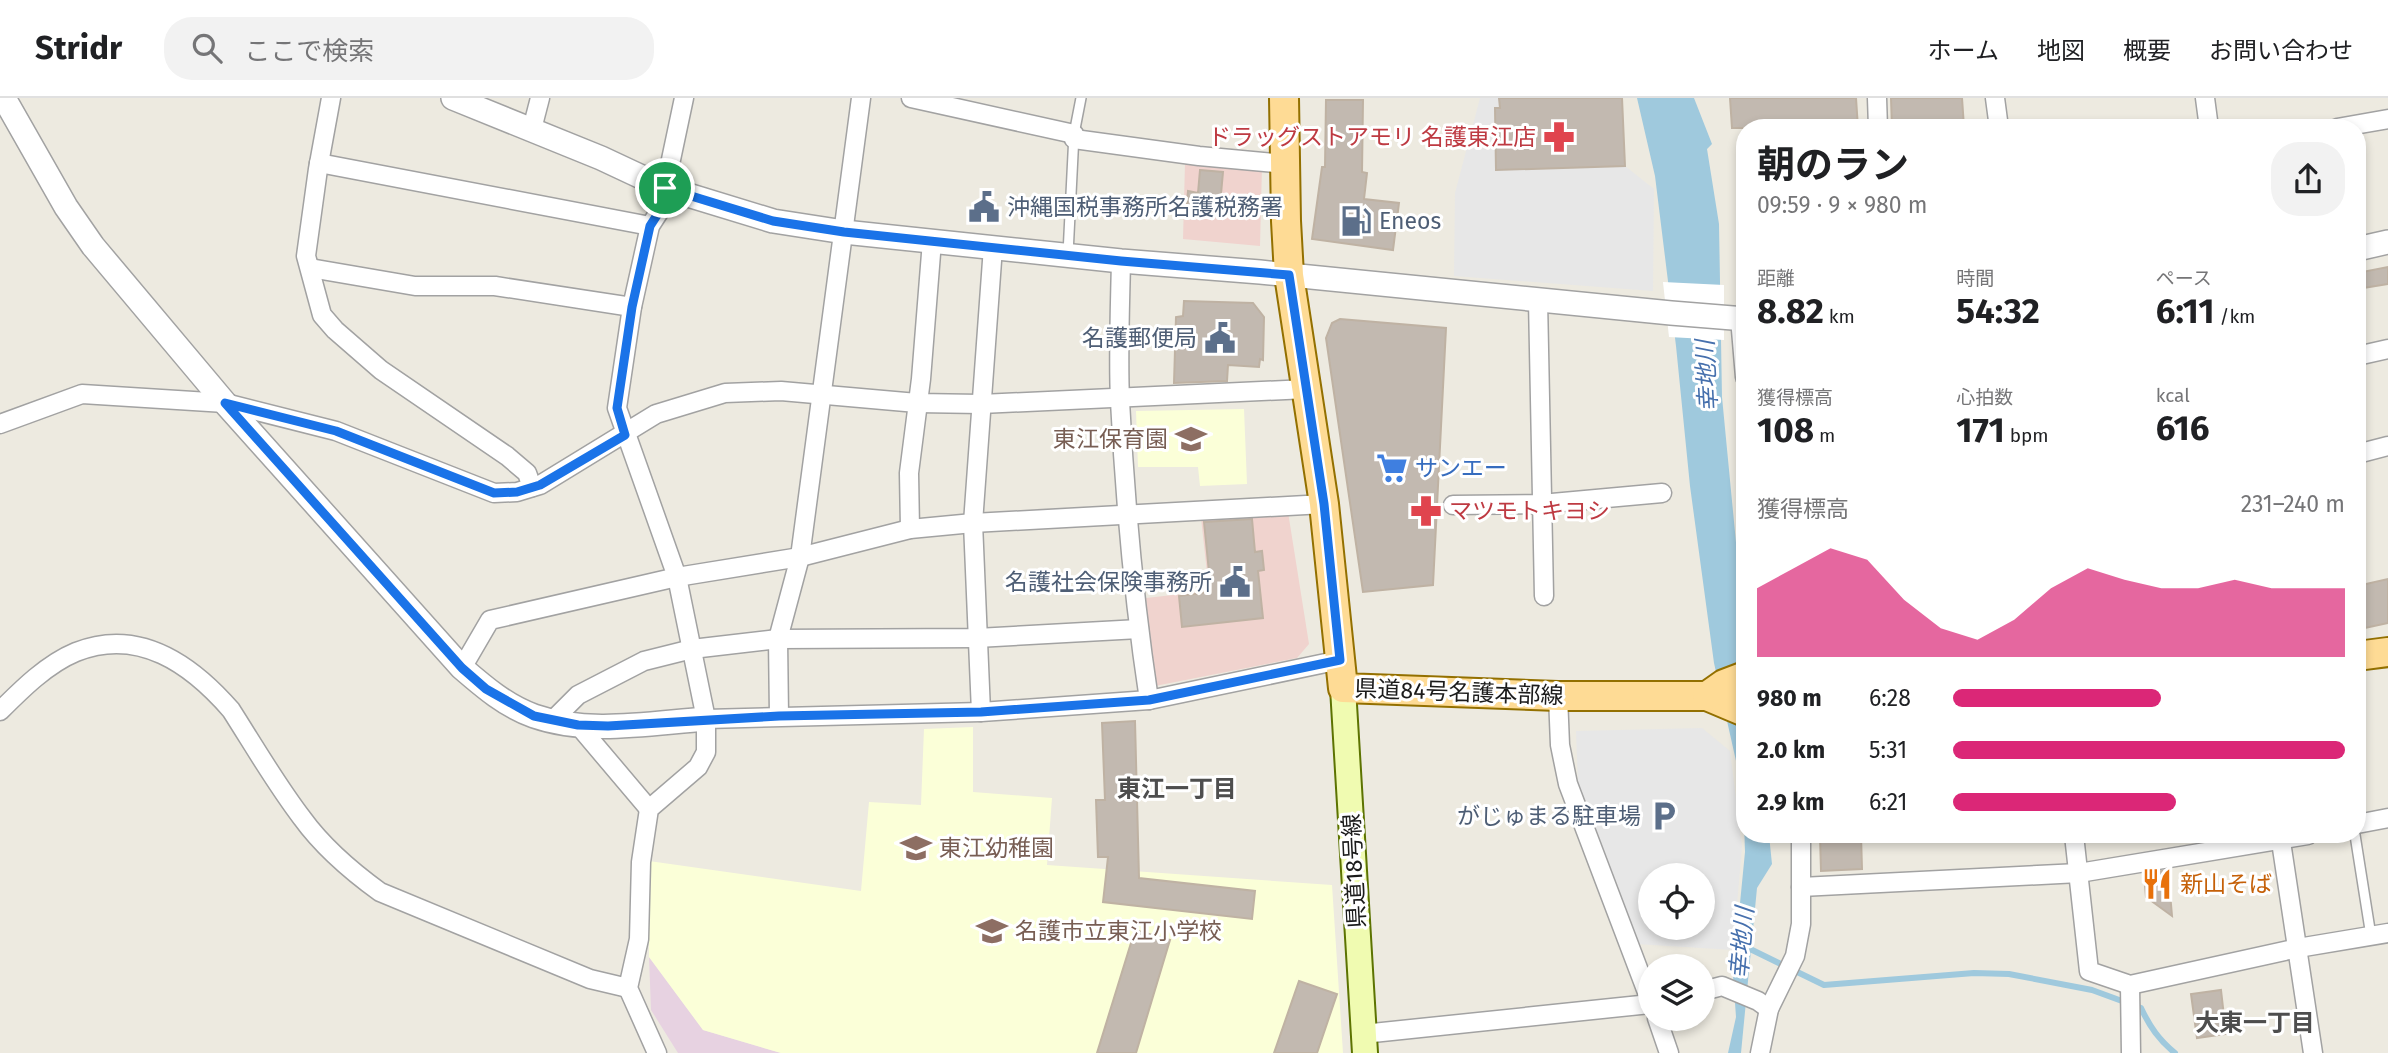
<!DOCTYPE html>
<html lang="ja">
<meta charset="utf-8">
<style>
:root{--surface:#fff;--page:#f2f2f2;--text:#202124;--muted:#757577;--line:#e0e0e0;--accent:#db2777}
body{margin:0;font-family:"Fira Sans","Noto Sans JP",sans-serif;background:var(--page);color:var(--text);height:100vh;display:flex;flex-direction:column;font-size:26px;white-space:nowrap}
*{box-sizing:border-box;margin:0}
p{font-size:23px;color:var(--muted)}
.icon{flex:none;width:38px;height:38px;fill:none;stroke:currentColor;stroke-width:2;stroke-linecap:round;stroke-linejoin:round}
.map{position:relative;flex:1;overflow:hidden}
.panel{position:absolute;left:1736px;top:21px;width:630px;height:724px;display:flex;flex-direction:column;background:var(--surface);border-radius:28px;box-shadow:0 4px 10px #0003}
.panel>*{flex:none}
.buttons{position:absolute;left:1638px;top:765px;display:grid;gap:14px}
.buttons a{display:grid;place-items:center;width:77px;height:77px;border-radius:50%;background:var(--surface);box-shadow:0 4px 10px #0003;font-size:35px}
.pin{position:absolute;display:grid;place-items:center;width:60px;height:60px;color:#fff;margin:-30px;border:4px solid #fff;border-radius:50%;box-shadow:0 2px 7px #0007}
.round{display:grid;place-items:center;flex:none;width:74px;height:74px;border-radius:28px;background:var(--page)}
.overview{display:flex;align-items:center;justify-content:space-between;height:119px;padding:0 21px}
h1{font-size:38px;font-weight:700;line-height:52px}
.stats{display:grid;grid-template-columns:repeat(3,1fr);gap:10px;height:119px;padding:7px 21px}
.stats div{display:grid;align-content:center}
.stats b{font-size:35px;font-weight:700}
.stats small{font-size:19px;font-weight:400}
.stats p{font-size:19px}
.chart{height:196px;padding:14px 21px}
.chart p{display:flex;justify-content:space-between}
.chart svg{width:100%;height:126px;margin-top:7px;fill:var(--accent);opacity:.7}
ul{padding:0 21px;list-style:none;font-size:23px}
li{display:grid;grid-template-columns:112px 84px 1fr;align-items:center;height:52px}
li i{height:18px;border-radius:9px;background:var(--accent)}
header{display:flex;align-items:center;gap:42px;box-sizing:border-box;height:98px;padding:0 35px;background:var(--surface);border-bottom:2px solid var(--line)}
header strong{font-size:33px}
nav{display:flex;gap:38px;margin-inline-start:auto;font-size:24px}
.search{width:490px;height:63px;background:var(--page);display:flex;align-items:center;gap:18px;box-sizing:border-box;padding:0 24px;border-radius:28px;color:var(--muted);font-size:26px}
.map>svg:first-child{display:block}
</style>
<header>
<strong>Stridr</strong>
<div class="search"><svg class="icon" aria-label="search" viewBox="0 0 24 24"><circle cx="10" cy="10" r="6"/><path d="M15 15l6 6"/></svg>ここで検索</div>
<nav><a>ホーム</a><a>地図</a><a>概要</a><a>お問い合わせ</a></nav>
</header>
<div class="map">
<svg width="2388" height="955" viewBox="0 0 2388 955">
<rect width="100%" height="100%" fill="#edeae0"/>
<g fill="#f0d3ce">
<polygon points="1185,65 1262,68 1260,148 1183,141"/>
<polygon points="1288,414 1309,546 1297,560 1155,588 1146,500 1209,493 1201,420"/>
</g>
<polygon fill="#e7d2e1" points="649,859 703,932 781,955 678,955 651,912"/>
<g fill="#fbffd8">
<polygon points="1244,311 1247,386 1200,388 1198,369 1138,369 1136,313"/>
<polygon points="973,629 973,694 1052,700 1047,767 1332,787 1343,955 781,955 703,932 649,859 649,763 861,793 869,704 921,707 924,631"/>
</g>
<g fill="#e7e7e7" fill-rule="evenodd">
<polygon points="1480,0 1499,0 1500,10 1495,11 1496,72 1625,68 1654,91 1653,193 1454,178 1455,95"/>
<path d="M1702 630 1730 653 1742 749 1733 852 1636 846 1578 687 1576 633ZM1650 777H1703V830H1650Z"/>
</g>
<polygon fill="#9fc9dd" points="1637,0 1694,0 1712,46 1707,51 1719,126 1722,299 1745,538 1745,737 1769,737 1772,766 1757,790 1741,955 1728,955 1736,919 1733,877 1745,754 1743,694 1714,565 1690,388 1676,248 1655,78"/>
<polygon fill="#fff" points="1663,184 1724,187 1724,242 1669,239"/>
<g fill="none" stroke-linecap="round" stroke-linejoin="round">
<path stroke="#9fc9dd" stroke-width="6" d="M1744 848 1824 887 1974 875 2009 876 2092 892 2141 910C2150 929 2159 942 2175 955"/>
</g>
<g fill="#c2b9b0" stroke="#bfb2a3" stroke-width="2">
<polygon points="1499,0 1622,0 1625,68 1496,72 1495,10 1500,10"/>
<polygon points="1730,0 1856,0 1858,30 1732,30"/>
<polygon points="1891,0 1962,0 1964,29 1892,30"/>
<polygon points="1326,2 1363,2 1362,74 1367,75 1364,101 1399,105 1393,152 1312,141 1322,69 1325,69"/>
<polygon points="1200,72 1223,74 1219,118 1186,115 1188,93 1198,95"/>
<polygon points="2388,169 2388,186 2357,191 2357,175"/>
<polygon points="1184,203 1253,205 1264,219 1263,262 1260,261 1259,269 1228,267 1227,283 1174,285 1176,219 1183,218"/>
<polygon points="1340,221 1446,230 1433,487 1363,494 1326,240 1332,225"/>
<polygon points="1252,421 1255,454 1262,453 1264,472 1258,473 1263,520 1182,529 1179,498 1211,494 1204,424"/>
<polygon points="2388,481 2388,525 2360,531 2357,518 2357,488"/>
<polygon points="1135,623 1139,780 1255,793 1252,821 1103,804 1108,759 1098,759 1096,702 1105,702 1102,625"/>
<polygon points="1820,737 1861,737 1862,771 1821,773"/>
<polygon points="2168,772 2172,818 2146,799 2144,776"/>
<polygon points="1135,832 1170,842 1136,955 1097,955"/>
<polygon points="1299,883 1337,896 1317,955 1274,955"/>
<polygon points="2221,892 2226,936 2197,940 2191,896"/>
</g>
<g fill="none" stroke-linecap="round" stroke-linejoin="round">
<defs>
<g id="service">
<polyline points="1068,156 1074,36 1081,0"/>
<polyline points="2355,737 2371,838"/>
</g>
<g id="minor">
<polyline points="331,0 318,71 306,158 322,217 335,232 381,272 507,358 527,375 532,389"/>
<polyline points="911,0 1074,36"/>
<polyline points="1877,0 1878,30"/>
<polyline points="1995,0 1999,30"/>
<polyline points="2205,0 2209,30"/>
<polyline points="2337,30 2388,21"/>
<polyline points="532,31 540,0"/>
<polyline points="1074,41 1199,58 1285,66"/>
<polyline points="319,65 650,128"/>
<path d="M1121 163C1120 210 1118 257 1120 303 1125 403 1134 503 1149 602"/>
<polyline points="310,170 415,188 495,188 632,209"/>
<polyline points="1538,202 1544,498"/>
<polyline points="1740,220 1745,279"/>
<polyline points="2357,258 2388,251"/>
<polyline points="0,326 82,296 225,305 336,333 494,395 517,394 540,387 656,316 725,295 781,293 917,305 981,306 1307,291"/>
<polyline points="2357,356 2388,348"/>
<polyline points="1453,407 1541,406 1662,395"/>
<polyline points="910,431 909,375 921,281 932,143"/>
<polyline points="462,570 490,522 677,479 800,459 910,431 973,425 1324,406"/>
<polyline points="1558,598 1560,647 1568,686 1650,902"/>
<path d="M0 613C22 591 47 566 76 554 139 529 191 566 231 612 254 648 276 686 302 720 323 749 351 773 380 794L590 881 628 890"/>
<polyline points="981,614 973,425 993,149"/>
<polyline points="779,618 778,541 800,459 861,0"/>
<polyline points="706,621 981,614 1149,602 1340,562"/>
<polyline points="553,622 578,597 644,563 692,551 778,541 977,540 1139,531"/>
<polyline points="578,627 649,711"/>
<polyline points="2357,726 2388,720"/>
<polyline points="2074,737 2089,873 2130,887 2298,850 2388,835"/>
<polyline points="2280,737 2313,955"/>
<polyline points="1801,789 2079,775 2308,737"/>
<polyline points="2130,887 2131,955"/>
<polyline points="1703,893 1722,888 1758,903 1769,911"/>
<polyline points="1657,920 1669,955"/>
<polyline points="1363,936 1650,906"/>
<polyline points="657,955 628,890 639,841 641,764 649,711 698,669 706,654 706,621 677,479 617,310 632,209 650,128 659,114 665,90 684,0"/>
<polyline points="1760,955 1769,911 1795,858 1801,826 1801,737"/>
</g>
<g id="tertiary">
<path d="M4 0 66 109 93 148 225 305 462 570C484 589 506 608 534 618 588 637 650 625 706 621"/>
<polyline points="453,0 601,60 665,90 773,123 844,134 1121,163 1260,174 1671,215 1745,221"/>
<polyline points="2357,151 2388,144"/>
</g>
<polyline id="secondary" points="1343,590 1365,955"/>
<g id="primary">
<polyline points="1284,0 1286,123 1289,177 1324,406 1343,590 1558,598 1707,598 1745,614"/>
<polyline points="2357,558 2388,554"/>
<polyline points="1707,598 1724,586 1745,578"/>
</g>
</defs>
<use href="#service" stroke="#a2a2a2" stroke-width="12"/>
<use href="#minor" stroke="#a2a2a2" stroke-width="21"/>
<use href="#tertiary" stroke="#a2a2a2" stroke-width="26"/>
<use href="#secondary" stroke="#5c7301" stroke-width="28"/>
<use href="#primary" stroke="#937000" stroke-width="32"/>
<use href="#service" stroke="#fff" stroke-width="9"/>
<use href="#minor" stroke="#fff" stroke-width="18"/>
<use href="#tertiary" stroke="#fff" stroke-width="23"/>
<use href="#secondary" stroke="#f0fbb1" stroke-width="24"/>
<use href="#primary" stroke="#fedb95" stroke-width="28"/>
</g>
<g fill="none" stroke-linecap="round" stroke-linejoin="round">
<defs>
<polygon id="route" points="665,90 773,123 844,134 1121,163 1289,177 1324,406 1340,562 1149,602 981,614 779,618 608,628 578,627 534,618 486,591 462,570 225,305 336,333 494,395 517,394 540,387 625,337 617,310 632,209 650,128 659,114"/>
</defs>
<use href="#route" stroke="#fff" stroke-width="14"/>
<use href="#route" stroke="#1a73e8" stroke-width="9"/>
</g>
<defs>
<symbol id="pharmacy-bare" viewBox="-9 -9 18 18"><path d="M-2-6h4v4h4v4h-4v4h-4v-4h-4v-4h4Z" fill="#e0444e" stroke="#fff" stroke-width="2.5" paint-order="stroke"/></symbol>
<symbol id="civic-bare" viewBox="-9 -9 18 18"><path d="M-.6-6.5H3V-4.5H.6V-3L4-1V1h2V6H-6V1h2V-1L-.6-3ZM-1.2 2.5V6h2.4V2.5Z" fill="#5c6f8a" stroke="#fff" stroke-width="2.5" paint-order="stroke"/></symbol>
<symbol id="fuel-bare" viewBox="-9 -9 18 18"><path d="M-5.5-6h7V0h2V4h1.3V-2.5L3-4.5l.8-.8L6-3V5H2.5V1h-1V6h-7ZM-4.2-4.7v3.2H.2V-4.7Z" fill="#5c6f8a" stroke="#fff" stroke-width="2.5" paint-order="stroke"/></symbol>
<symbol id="school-bare" viewBox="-9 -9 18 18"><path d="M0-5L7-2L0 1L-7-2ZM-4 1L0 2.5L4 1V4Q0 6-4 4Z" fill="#8d6e63" stroke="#fff" stroke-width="2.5" paint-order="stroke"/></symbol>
<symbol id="supermarket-bare" viewBox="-9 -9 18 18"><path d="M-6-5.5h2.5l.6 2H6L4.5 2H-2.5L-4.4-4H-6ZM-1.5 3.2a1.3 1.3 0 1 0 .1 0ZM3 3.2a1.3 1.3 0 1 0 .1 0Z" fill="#3f7fe0" stroke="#fff" stroke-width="2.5" paint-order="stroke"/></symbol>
<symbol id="parking-bare" viewBox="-9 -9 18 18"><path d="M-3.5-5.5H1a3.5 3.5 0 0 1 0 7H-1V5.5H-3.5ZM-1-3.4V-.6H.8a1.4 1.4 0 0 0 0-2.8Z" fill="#5c6f8a" stroke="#fff" stroke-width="2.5" paint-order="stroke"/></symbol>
<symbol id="restaurant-bare" viewBox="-9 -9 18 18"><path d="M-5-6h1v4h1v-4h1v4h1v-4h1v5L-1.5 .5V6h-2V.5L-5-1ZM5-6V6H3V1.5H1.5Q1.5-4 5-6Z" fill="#e8710a" stroke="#fff" stroke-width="2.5" paint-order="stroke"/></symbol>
</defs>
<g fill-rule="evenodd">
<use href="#pharmacy-bare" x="1537" y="17" width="44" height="44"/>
<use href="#civic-bare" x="962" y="87" width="44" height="44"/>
<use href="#fuel-bare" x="1334" y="101" width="44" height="44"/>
<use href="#civic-bare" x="1198" y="218" width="44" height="44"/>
<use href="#school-bare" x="1169" y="319" width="44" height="44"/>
<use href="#supermarket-bare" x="1370" y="348" width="44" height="44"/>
<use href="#pharmacy-bare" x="1404" y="391" width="44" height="44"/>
<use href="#civic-bare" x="1213" y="462" width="44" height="44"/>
<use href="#parking-bare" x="1642" y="696" width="44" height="44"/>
<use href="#school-bare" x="894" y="728" width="44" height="44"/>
<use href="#restaurant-bare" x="2135" y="764" width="44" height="44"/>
<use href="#school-bare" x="970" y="811" width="44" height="44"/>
</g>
<g text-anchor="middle" stroke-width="6" stroke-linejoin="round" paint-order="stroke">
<g font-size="23" fill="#be3a42" stroke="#fff" text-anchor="end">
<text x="1536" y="47">ドラッグストアモリ 名護東江店</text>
<text x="1449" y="421" text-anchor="start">マツモトキヨシ</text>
</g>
<g font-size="23" fill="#4e5e75" stroke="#fff" text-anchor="end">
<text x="1007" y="117" text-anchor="start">沖縄国税事務所名護税務署</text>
<text x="1379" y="131" text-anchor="start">Eneos</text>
<text x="1197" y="248">名護郵便局</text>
<text x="1212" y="492">名護社会保険事務所</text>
<text x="1641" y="726">がじゅまる駐車場</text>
</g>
<g font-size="23" fill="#785e54" stroke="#fff" text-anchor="start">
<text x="1168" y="349" text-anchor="end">東江保育園</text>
<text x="939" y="758">東江幼稚園</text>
<text x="1015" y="841">名護市立東江小学校</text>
</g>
<g font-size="23" fill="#366cbe" stroke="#fff" text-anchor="start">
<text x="1415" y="378">サンエー</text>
</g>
<g font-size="23" fill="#1b1b1b" stroke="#fff">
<text transform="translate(1459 594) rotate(2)" y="8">県道84号名護本部線</text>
<text transform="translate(1354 773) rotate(-93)" y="8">県道18号線</text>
</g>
<g font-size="23" fill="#c56008" stroke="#fff" text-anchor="start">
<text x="2180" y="794">新山そば</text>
</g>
<g font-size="24" font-style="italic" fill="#4670ad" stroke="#fff">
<text transform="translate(1707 278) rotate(-93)" y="8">幸地川</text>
<text transform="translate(1742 845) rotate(-85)" y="8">幸地川</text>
</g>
<g font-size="24" font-weight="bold" fill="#4e4e4e" stroke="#fff">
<text x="1177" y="699">東江一丁目</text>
<text x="2255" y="933">大東一丁目</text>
</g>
</g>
</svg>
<div class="buttons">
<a><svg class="icon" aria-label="locate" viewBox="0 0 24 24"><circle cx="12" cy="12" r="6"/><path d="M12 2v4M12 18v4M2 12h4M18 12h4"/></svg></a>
<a><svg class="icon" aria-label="layers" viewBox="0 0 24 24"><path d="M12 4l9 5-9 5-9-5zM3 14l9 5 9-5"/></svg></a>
</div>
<div class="pin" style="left:665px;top:90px;background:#1e9e55"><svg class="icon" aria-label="arrive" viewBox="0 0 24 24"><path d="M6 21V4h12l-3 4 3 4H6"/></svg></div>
<section class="panel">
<div class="overview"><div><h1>朝のラン</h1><p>09:59 · 9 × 980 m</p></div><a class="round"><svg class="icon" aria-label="share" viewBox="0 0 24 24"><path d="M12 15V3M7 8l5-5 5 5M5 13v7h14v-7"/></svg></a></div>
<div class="stats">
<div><p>距離</p><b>8.82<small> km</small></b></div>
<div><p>時間</p><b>54:32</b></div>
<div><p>ペース</p><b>6:11<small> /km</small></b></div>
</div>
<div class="stats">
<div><p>獲得標高</p><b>108<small> m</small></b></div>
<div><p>心拍数</p><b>171<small> bpm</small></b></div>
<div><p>kcal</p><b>616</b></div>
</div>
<div class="chart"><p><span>獲得標高</span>231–240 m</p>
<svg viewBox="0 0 160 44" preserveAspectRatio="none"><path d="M0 44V20L10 13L20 6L30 10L40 24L50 34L60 38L70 31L80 20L90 13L100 17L110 20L120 20L130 17L140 20L150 20L160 20V44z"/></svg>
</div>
<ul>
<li><b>980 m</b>6:28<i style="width:53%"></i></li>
<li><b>2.0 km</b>5:31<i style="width:100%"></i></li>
<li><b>2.9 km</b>6:21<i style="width:57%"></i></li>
</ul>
</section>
</div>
